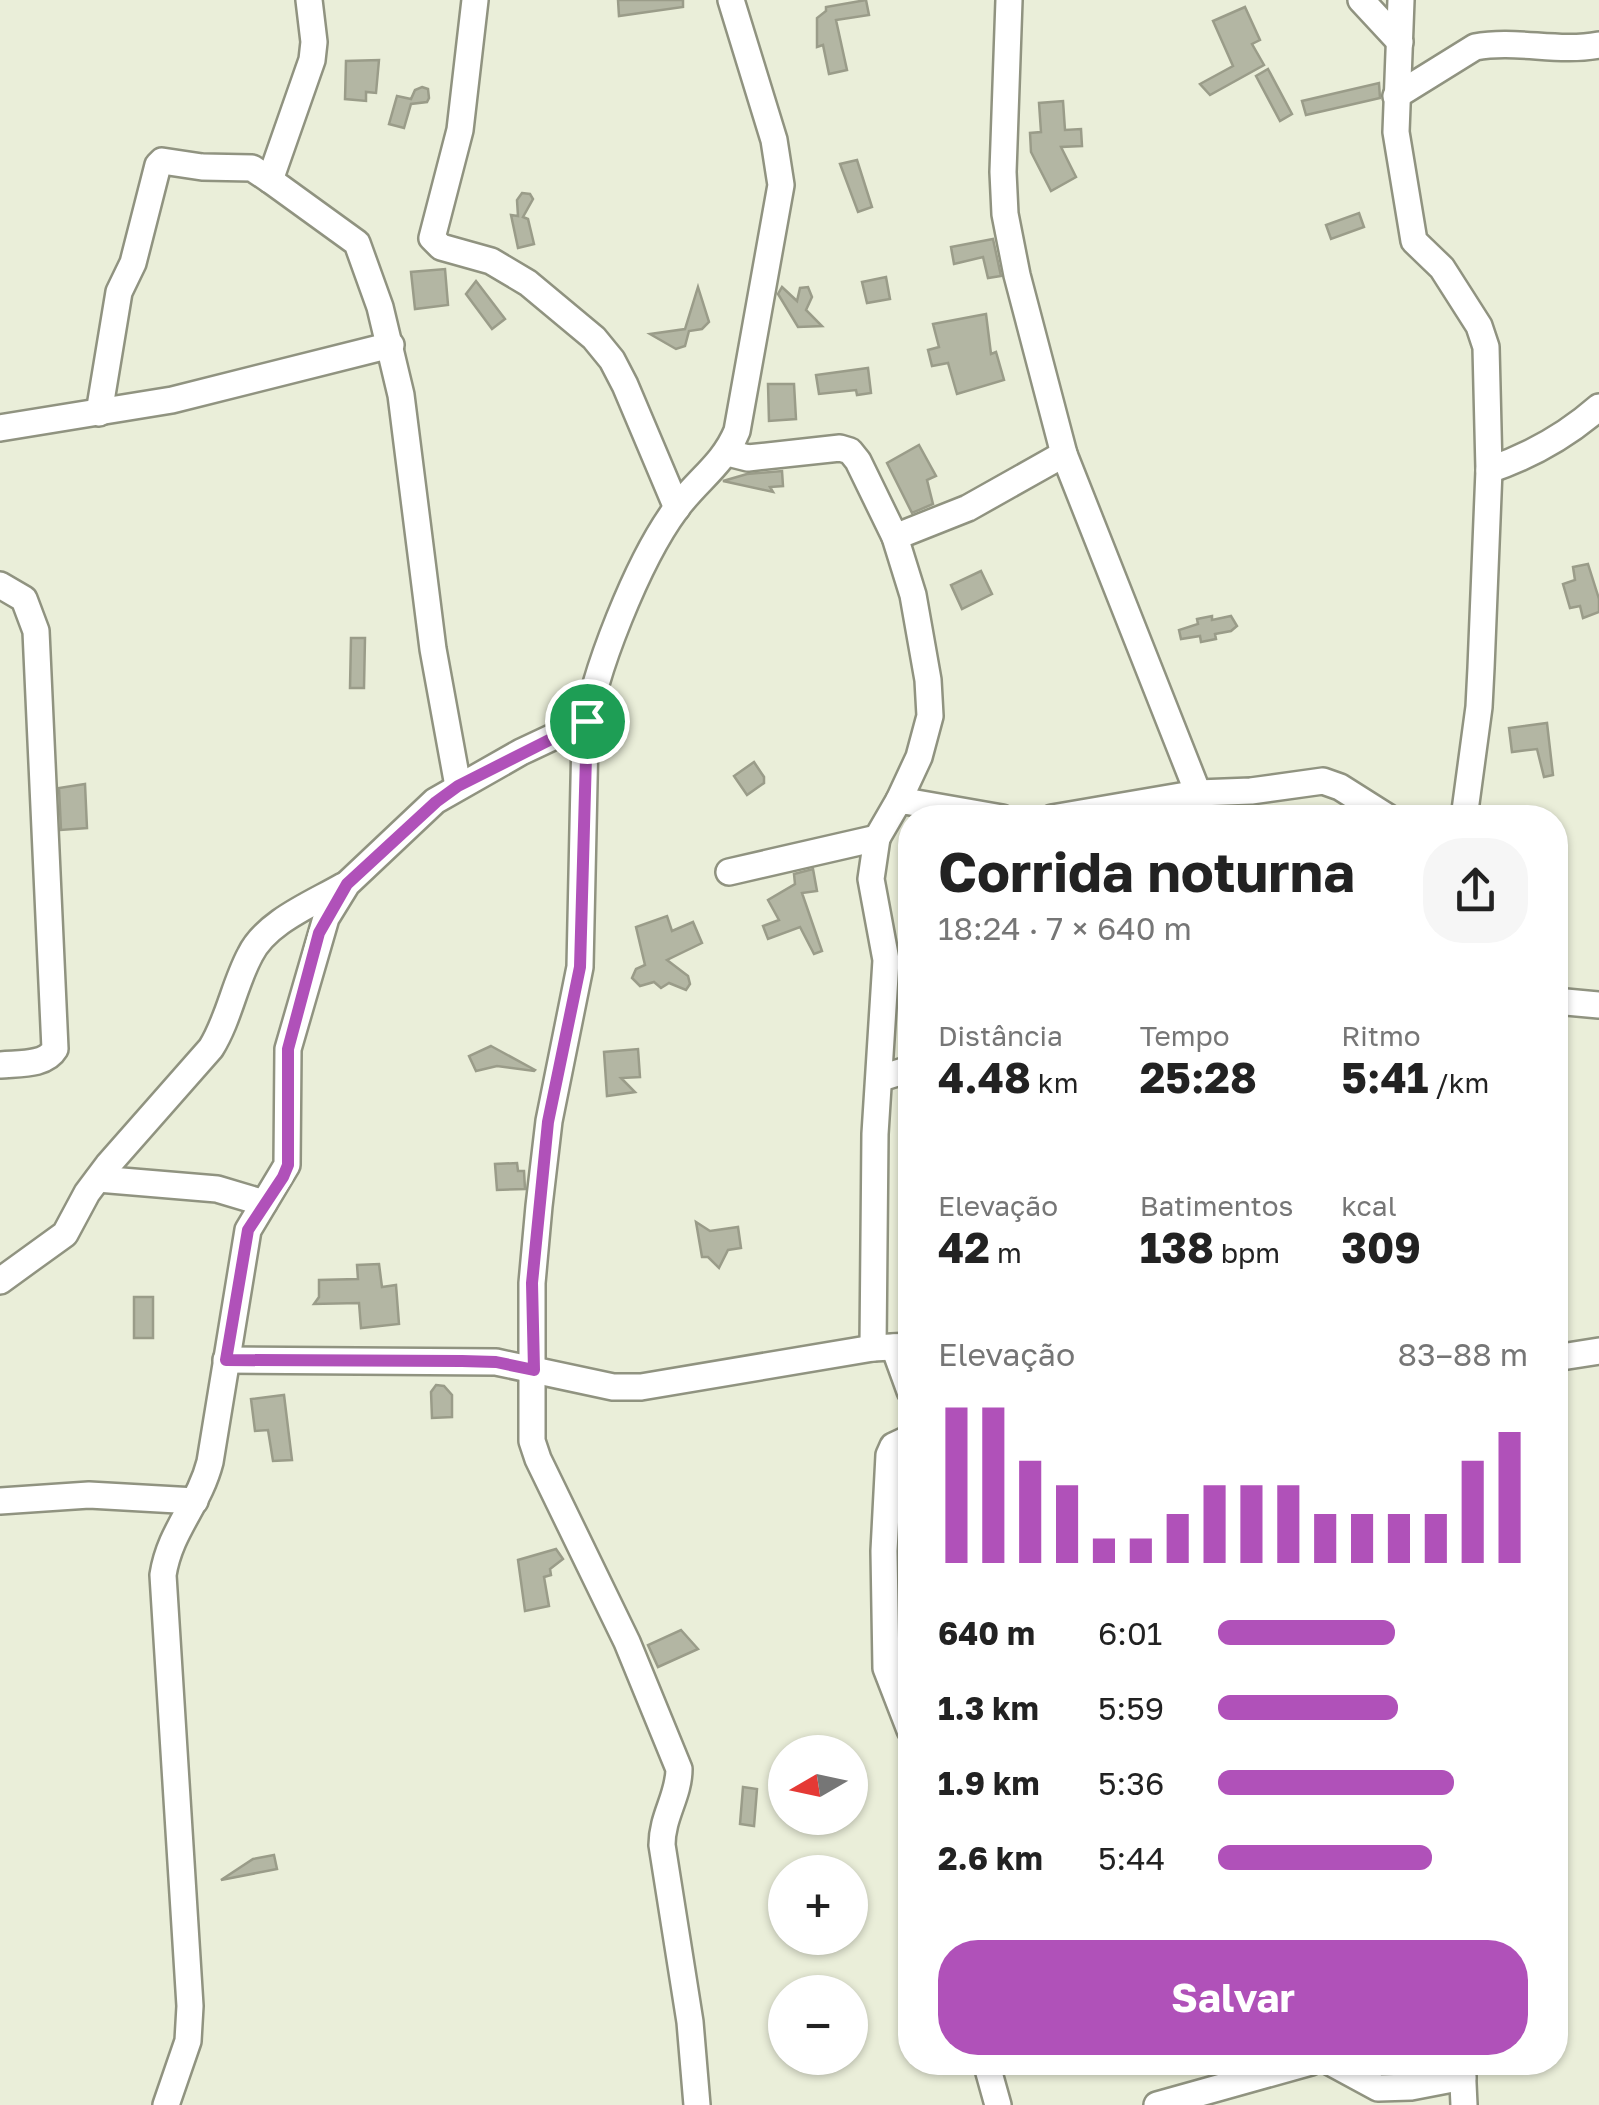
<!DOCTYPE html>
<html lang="pt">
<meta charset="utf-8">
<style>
:root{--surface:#fff;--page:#f6f6f6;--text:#222;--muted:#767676;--accent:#b051b9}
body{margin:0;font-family:"Golos Text",sans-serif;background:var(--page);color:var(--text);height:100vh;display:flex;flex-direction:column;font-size:38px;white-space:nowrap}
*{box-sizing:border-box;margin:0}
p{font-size:32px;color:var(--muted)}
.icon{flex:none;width:55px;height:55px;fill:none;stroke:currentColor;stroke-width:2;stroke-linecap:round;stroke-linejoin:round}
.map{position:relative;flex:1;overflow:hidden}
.details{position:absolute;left:898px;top:805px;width:670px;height:1270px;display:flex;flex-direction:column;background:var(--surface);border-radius:40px;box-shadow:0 2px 8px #0004}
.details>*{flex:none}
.needle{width:65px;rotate:261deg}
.tools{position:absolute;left:768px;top:1735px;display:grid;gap:20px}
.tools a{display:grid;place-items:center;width:100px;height:100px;border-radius:50%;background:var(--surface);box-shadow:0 2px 8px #0004;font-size:50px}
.pin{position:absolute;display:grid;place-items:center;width:85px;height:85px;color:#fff;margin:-42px;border:5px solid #fff;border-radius:50%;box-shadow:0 2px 10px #0007}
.round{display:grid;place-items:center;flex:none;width:105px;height:105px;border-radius:40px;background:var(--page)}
.head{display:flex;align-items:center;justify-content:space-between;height:170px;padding:0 40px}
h1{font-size:55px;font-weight:700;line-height:75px}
.metrics{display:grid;grid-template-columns:repeat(3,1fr);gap:15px;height:170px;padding:10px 40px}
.metrics div{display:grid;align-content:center}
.metrics b{font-size:42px;font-weight:700}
.metrics small{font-size:28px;font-weight:400}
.metrics p{font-size:28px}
.chart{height:280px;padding:20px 40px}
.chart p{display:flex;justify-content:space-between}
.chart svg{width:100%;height:180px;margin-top:10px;stroke:var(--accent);stroke-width:6}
.primary-button{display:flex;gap:20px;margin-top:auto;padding:20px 40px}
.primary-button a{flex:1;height:115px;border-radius:40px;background:var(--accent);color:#fff;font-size:40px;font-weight:700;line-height:115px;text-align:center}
ul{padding:0 40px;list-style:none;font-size:32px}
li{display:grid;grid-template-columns:160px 120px 1fr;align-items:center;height:75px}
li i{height:25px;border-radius:12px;background:var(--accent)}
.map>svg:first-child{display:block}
</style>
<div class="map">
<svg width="1599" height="2105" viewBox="0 0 1599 2105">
<rect width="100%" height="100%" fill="#eaeed9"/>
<g fill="#b3b6a3" stroke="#9a9c89" stroke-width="2.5">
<polygon points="618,0 683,0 683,7 619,16"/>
<polygon points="866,0 869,15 836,20 847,70 829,74 823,45 817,47 817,18 826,11 826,7"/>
<polygon points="1245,7 1260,40 1252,44 1264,65 1210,95 1200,84 1233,66 1213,21"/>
<polygon points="379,60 376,93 366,92 366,101 345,99 346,61"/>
<polygon points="1268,69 1292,114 1280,121 1256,76"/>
<polygon points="1379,83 1380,98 1306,115 1302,101"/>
<polygon points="422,87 428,89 429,98 427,102 411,104 404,128 389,124 397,96 411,99 415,90"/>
<polygon points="1063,101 1065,130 1081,129 1082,146 1061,147 1076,177 1051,191 1031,152 1030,133 1041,132 1039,103"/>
<polygon points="857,160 872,207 858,212 840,164"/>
<polygon points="522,193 530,194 533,199 523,217 528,219 534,244 518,248 511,215 518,216 517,200"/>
<polygon points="1359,213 1364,227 1331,239 1326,225"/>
<polygon points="993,239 1001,276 988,278 983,257 954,264 951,247"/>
<polygon points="445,269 448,305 415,309 411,272"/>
<polygon points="886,277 890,299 867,303 862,282"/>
<polygon points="476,281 505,319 492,329 466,294"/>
<polygon points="698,287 709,322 702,329 689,331 685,346 676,349 650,334 685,329"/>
<polygon points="782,287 797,301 800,288 808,287 812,297 806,310 822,326 798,327 778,294"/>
<polygon points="986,314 991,354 996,352 1004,380 957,394 948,363 932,366 928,350 939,347 933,324"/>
<polygon points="868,368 871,393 857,395 856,390 819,394 816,375"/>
<polygon points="768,384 794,384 796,419 769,421"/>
<polygon points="919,445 936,476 927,480 933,504 912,513 887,463"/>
<polygon points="782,471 783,486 770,487 773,492 723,481 747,474"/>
<polygon points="1588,564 1599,599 1599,612 1583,618 1580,606 1570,608 1563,584 1575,580 1573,567"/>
<polygon points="981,571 992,594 962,609 951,585"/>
<polygon points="1212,616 1212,620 1231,616 1237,626 1231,631 1215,634 1216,639 1201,642 1200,636 1181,639 1179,630 1198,624 1197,619"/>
<polygon points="351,638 365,638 364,688 350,688"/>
<polygon points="1547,723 1553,775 1544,777 1537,749 1512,752 1509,728"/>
<polygon points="754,762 764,777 764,783 747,795 734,776"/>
<polygon points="85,784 87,828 61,830 59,788"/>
<polygon points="813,869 817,891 802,893 822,951 814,954 800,927 768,939 763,926 779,920 768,900 795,884 794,874"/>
<polygon points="667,916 672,931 693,922 702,943 667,960 688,976 690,984 686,990 669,983 661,988 654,982 640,986 632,978 636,969 645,965 636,927"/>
<polygon points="491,1046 535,1070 534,1071 497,1066 476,1071 469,1056"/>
<polygon points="638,1049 640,1077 621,1078 635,1092 607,1096 604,1052"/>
<polygon points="517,1163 518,1171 524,1171 525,1189 497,1190 495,1164"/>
<polygon points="696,1222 710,1231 738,1227 741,1248 728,1250 719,1268 708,1257 702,1257"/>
<polygon points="379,1264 382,1287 396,1285 399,1324 361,1328 359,1303 314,1304 319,1297 319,1280 358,1279 357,1265"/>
<rect x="134" y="1297" width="19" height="41"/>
<polygon points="436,1385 444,1386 452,1395 452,1417 432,1418 431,1392"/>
<polygon points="284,1395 292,1460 273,1461 268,1430 255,1431 251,1399"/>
<polygon points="556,1549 563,1559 550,1569 551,1575 544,1577 549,1606 525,1611 518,1560"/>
<polygon points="681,1630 698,1649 658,1667 648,1645"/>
<polygon points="743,1787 757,1789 754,1826 740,1824"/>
<polygon points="274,1855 277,1869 221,1880 253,1859"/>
</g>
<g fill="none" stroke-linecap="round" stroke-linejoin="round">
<defs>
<g id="minor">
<polyline points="309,0 314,42 312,60 270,180 357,243 380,307 401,395 433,649 458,786"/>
<polyline points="475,0 460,130 432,238 441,247 491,261 528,283 594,338 612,360 625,385 677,508"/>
<polyline points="1009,0 1003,172 1005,214 1017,275 1064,454 1198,793"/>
<polyline points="1361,0 1400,42"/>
<polyline points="1401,0 1396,132 1414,241 1442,268 1479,326 1486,347 1489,470 1481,668 1479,707 1464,818"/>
<path d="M1396 96 1475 47C1516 39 1557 53 1599 45"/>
<polyline points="99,413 119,292 133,263 158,165 162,161 202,167 252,168 270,180"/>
<polyline points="0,428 172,400 391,345"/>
<polyline points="728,453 748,458 840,448 850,451 858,461 895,537 913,595 928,680 930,716 919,757 899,800"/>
<path d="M1489 470C1530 456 1566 436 1599 407"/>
<polyline points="895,537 968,508 1064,454"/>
<path d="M0 585 24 599 36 631 55 1049C45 1066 18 1063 0 1065"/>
<polyline points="1052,818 1198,793 1251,791 1323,781 1340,787 1389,818"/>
<polyline points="729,872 877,838 899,800 1002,818"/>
<polyline points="1555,1001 1599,1005"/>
<polyline points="881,1078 910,1069"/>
<polyline points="98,1179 217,1189 264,1203"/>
<path d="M0 1281 65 1234 87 1193 108 1165 211 1048C229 1019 234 985 250 955 266 922 312 904 343 886"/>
<polyline points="894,1347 910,1391"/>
<polyline points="873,1348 875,1134 886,960 871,879 877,838"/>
<polyline points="1555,1358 1599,1351"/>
<polyline points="226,1360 496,1362 613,1387 641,1387 873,1348 910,1346"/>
<polyline points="910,1438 893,1446 889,1455 884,1551 886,1668 910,1730"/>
<polyline points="0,1501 89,1495 195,1501"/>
<polyline points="986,2062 998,2105"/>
<polyline points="1330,2062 1378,2088 1411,2087 1463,2077"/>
<polyline points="1462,2062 1464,2105"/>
<path d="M166 2105 188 2041 190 2006 163 1575C170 1530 199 1505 210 1462L248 1230 287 1165 288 1049 326 918 347 884 435 801 521 752 587 721"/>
<path d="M697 2105 690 2022 662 1845C662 1816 679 1796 679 1769L627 1642 538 1459 532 1441V1283L539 1206 549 1121 580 967 585 736C592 674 639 559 676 509 697 480 723 465 737 431L781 185 774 140 731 0"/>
<polyline points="1157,2105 1311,2062"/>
</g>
</defs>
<use href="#minor" stroke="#909380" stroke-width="30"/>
<use href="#minor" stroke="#fff" stroke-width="25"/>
</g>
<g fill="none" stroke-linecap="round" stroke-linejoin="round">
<defs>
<polygon id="route" points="587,721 580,967 548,1122 532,1283 534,1370 496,1362 462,1361 226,1360 248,1230 283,1177 288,1165 288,1049 319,933 347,884 436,802 458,786"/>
</defs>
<use href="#route" stroke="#fff" stroke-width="20"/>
<use href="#route" stroke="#b051b9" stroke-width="12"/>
</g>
</svg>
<div class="tools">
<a><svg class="needle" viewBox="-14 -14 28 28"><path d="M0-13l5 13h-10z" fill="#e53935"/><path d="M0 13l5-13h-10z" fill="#767676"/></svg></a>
<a>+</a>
<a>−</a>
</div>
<div class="pin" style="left:587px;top:721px;background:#1e9e55"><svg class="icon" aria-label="arrive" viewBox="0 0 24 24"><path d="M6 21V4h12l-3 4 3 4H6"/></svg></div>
<section class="details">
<div class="head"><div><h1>Corrida noturna</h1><p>18:24 · 7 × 640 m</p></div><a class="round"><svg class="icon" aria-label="share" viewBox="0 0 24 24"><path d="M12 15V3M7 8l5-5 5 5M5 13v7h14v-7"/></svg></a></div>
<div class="metrics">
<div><p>Distância</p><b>4.48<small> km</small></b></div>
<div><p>Tempo</p><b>25:28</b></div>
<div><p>Ritmo</p><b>5:41<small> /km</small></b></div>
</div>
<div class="metrics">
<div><p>Elevação</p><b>42<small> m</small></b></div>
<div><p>Batimentos</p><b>138<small> bpm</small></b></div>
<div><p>kcal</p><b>309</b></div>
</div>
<div class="chart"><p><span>Elevação</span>83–88 m</p>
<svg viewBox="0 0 160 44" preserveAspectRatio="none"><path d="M5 44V6M15 44V6M25 44V19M35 44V25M45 44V38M55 44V38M65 44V32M75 44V25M85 44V25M95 44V25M105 44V32M115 44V32M125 44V32M135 44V32M145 44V19M155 44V12"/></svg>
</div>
<ul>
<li><b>640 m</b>6:01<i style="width:57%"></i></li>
<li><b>1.3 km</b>5:59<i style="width:58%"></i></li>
<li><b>1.9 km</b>5:36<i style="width:76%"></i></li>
<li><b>2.6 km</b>5:44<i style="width:69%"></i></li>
</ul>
<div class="primary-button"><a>Salvar</a></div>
</section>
</div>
